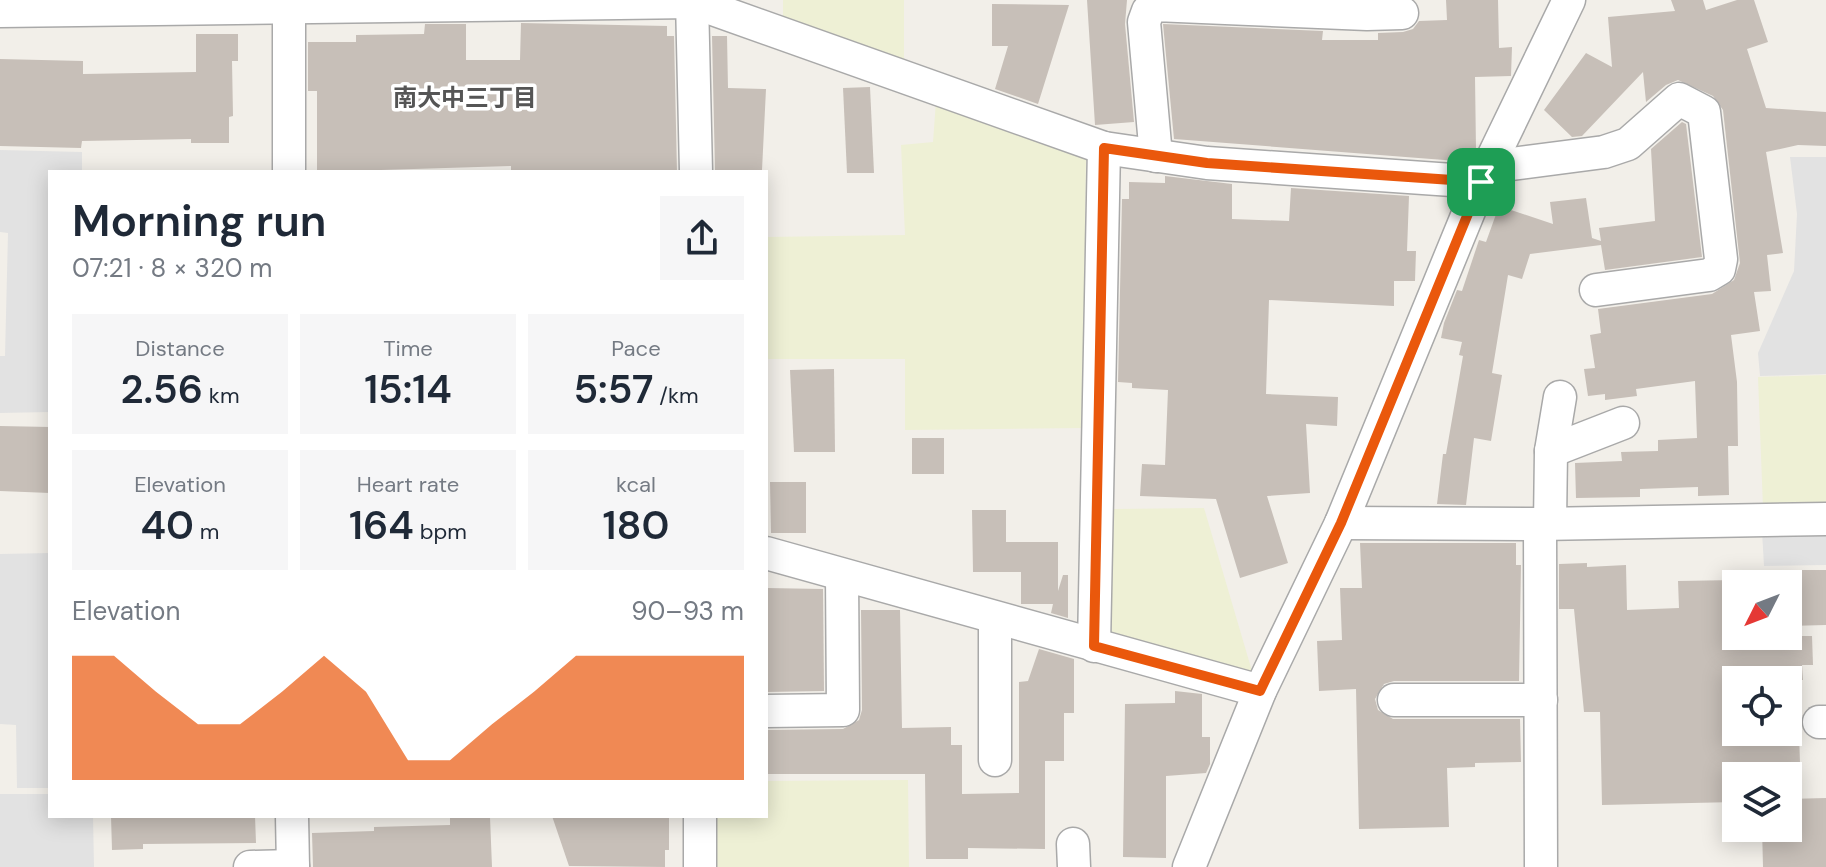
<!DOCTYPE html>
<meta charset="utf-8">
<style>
:root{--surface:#fff;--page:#f6f6f7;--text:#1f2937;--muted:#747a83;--accent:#ea580c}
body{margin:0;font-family:"DM Sans","Noto Sans JP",sans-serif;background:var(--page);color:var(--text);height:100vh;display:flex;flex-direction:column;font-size:30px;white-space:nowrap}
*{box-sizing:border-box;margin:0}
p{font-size:26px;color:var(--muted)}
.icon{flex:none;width:44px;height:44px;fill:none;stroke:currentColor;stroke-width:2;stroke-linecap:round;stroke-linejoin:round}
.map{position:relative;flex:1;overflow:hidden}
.side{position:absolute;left:48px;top:170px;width:720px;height:648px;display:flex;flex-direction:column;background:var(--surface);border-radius:0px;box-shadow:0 4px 20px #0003}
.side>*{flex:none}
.needle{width:52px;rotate:228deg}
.fabs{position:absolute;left:1722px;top:570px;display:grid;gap:16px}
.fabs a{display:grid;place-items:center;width:80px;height:80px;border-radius:0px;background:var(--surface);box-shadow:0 4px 20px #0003;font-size:40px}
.pin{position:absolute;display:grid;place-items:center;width:68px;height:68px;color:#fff;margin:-34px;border-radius:16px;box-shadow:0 4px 12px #0006}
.round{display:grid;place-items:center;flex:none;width:84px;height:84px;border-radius:0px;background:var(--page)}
.head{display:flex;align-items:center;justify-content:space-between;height:136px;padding:0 24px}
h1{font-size:44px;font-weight:600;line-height:60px}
.metrics{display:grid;grid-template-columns:repeat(3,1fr);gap:12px;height:136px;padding:8px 24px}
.metrics div{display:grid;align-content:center;border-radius:0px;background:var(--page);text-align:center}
.metrics b{font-size:40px;font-weight:600}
.metrics small{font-size:22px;font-weight:400}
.metrics p{font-size:22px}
.chart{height:224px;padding:16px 24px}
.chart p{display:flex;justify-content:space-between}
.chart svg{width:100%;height:144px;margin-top:8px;fill:var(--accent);opacity:.7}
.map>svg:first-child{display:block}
</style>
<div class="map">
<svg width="1826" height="867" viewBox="0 0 1826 867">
<rect width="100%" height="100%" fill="#f2efe9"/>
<g fill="#eef0d5">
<polygon points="783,0 904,0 904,62 783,17"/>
<polygon points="936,101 1086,153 1083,428 905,430 905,359 766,359 766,237 905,235 901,145 933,142"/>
<polygon points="1826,375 1826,506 1763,508 1758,377"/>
<polygon points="1204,508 1252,671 1105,632 1113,509"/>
<polygon points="908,780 909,867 710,867 709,816 766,816 766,781"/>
</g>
<g fill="#e2e2e2">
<polygon points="0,150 82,152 82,172 50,172 50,412 0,413 0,356 5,356 8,233 0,232"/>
<polygon points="1790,157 1826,157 1826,374 1760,376 1758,353 1794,271 1797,214"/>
<polygon points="1826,530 1826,565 1764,566 1762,531"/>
<polygon points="50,553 50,788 17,788 16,725 0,724 0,554"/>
<polygon points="0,794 50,794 50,816 93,816 94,867 0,867"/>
</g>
<g fill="#c7bfb8">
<polygon points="1087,0 1127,0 1125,24 1134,122 1095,125"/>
<polygon points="1446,0 1498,0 1499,48 1512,47 1511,76 1475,77 1476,150 1470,162 1174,139 1163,24 1323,31 1322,40 1378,40 1378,33 1403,32 1413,29 1419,21 1447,20"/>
<polygon points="1671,0 1703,0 1706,10 1737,0 1754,0 1768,42 1747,49 1766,108 1826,112 1826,146 1798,145 1766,152 1783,253 1767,255 1771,291 1754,292 1760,331 1731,335 1737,382 1738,446 1728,446 1729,495 1698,496 1698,487 1640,489 1640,497 1576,498 1575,463 1622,461 1621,452 1658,451 1658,440 1697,438 1695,381 1636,389 1637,396 1605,400 1605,394 1588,396 1584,369 1595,368 1590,335 1601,333 1598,309 1712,294 1734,280 1740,263 1723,110 1713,96 1678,80 1666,85 1646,102 1643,72 1582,136 1572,137 1544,110 1586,53 1612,67 1608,17 1675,11"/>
<polygon points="992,4 1069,5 1038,104 995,89 1008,46 992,46"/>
<polygon points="521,23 667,26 667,36 674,36 677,172 511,172 511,166 317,172 317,91 308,91 308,42 356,42 356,35 424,34 425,24 466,24 466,60 520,60"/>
<polygon points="196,34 238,34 238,61 232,61 233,116 229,117 229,143 191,143 191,139 82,141 81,148 0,146 0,59 83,61 83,74 196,72"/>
<polygon points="712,36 727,36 728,88 766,89 762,170 715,170"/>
<polygon points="870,87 874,173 847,173 843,88"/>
<polygon points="1682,122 1686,124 1702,257 1605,270 1601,245 1530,254 1522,279 1508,275 1492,373 1502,375 1491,441 1474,438 1466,505 1437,504 1443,454 1446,454 1463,356 1459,355 1462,342 1441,338 1444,323 1457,290 1462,291 1479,240 1486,242 1499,206 1553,224 1550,202 1586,198 1592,238 1601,241 1599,228 1655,221 1651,149"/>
<polygon points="1165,176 1232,184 1232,219 1289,221 1291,188 1409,196 1407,251 1416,251 1415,281 1394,281 1394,306 1269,300 1266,394 1338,397 1337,426 1306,424 1310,493 1267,496 1288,563 1240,578 1216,499 1140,496 1142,464 1165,465 1168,390 1132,388 1132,383 1118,382 1122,199 1129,199 1129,182 1165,183"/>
<polygon points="834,369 835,452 794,452 790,370"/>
<polygon points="0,426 50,427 50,493 0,491"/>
<rect x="912" y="438" width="32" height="36"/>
<polygon points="770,482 806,482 806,533 771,533"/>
<polygon points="972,510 1006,510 1006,542 1058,542 1058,591 1063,575 1068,575 1068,618 1051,613 1053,604 1021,604 1021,572 973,572"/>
<polygon points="1360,543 1516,543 1516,565 1521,565 1519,681 1394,681 1384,684 1375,699 1378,710 1393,719 1520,719 1521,762 1475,763 1475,767 1447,768 1449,827 1359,829 1356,689 1319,691 1317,641 1342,640 1340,588 1362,588"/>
<polygon points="1587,563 1587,567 1626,565 1627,610 1679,608 1678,581 1736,580 1736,636 1812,636 1813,665 1802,665 1803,680 1728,680 1729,733 1799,732 1800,764 1736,766 1736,802 1602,805 1600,712 1584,712 1574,609 1559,609 1559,564"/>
<polygon points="1788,570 1826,570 1826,625 1788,626"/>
<polygon points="766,588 823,589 824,691 766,692"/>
<polygon points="861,610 900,610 902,728 951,727 951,745 962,745 962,794 1019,793 1019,682 1028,681 1039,649 1074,659 1074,713 1064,713 1064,761 1045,761 1045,849 968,848 968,859 926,859 925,774 766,774 766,730 843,729 859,720 862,710"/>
<polygon points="1175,691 1202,694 1202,737 1210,737 1210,764 1206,773 1166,776 1166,858 1123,857 1125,704 1175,703"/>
<polygon points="1826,798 1826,867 1763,867 1762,828 1788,828 1788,799"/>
<polygon points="111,816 255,816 256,843 143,844 143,849 112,850"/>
<polygon points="552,816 669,816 669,850 665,850 665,867 569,866"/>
<polygon points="490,817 492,867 313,867 312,833 374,831 374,827 450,825 450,818"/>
</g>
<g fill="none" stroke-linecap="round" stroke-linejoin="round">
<defs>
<g id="street">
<polyline points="289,0 289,172"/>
<polyline points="692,0 696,172"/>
<polyline points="0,11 693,2 1104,148 1207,163 1481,182"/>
<polyline points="1156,156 1144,22 1148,11 1155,5 1367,14 1402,13"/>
<polyline points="1488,167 1604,152 1628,144 1679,99 1704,112 1721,259 1719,269 1709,275 1596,290"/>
<polyline points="1551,451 1623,423"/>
<polyline points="1341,523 1540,524 1826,519"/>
<polyline points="1540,524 1541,867"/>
<polyline points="1550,524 1551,451 1560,397"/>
<polyline points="766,553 1260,691"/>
<polyline points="995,618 995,760"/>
<polyline points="1094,646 1104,148"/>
<polyline points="1394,700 1541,700"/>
<polyline points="766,711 843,710 842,575"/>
<polyline points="1819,722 1826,722"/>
<polyline points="292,816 293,867"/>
<polyline points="1073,844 1074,867"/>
<polyline points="250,867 293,866"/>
<polyline points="700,867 700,816"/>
<polyline points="1189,867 1260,691 1341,523 1481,182 1569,0"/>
</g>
</defs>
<use href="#street" stroke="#a9a9a9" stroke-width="35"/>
<use href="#street" stroke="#fff" stroke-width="32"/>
</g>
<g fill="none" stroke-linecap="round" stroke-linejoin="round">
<defs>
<polygon id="route" points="1104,148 1207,163 1481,182 1341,523 1260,691 1094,646"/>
</defs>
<use href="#route" stroke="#fff" stroke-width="16"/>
<use href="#route" stroke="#ea580c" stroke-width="10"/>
</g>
<g text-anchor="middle" stroke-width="7" stroke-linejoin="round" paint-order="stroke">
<g font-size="24" font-weight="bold" fill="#555" stroke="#fff">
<text x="465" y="106">南大中三丁目</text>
</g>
</g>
</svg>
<div class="fabs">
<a><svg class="needle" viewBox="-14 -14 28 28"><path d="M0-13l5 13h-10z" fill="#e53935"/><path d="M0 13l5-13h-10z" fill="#747a83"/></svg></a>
<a><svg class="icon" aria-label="locate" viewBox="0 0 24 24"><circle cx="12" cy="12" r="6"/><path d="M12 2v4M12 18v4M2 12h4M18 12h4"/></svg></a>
<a><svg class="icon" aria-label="layers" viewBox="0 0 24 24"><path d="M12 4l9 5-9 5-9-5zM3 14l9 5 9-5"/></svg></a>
</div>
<div class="pin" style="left:1481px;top:182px;background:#1e9e55"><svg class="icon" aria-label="arrive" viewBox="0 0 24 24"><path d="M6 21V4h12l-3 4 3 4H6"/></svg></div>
<section class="side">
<div class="head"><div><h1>Morning run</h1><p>07:21 · 8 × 320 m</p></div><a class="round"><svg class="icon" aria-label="share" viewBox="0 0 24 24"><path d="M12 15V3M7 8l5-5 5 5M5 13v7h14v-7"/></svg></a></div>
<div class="metrics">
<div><p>Distance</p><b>2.56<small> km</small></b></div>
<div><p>Time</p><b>15:14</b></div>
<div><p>Pace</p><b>5:57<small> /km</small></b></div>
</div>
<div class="metrics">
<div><p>Elevation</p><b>40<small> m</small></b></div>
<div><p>Heart rate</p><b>164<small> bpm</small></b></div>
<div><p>kcal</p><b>180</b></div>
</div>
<div class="chart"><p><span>Elevation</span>90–93 m</p>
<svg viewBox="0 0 160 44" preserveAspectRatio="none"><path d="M0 44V6L10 6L20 17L30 27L40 27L50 17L60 6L70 17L80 38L90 38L100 27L110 17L120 6L130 6L140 6L150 6L160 6V44z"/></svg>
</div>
</section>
</div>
